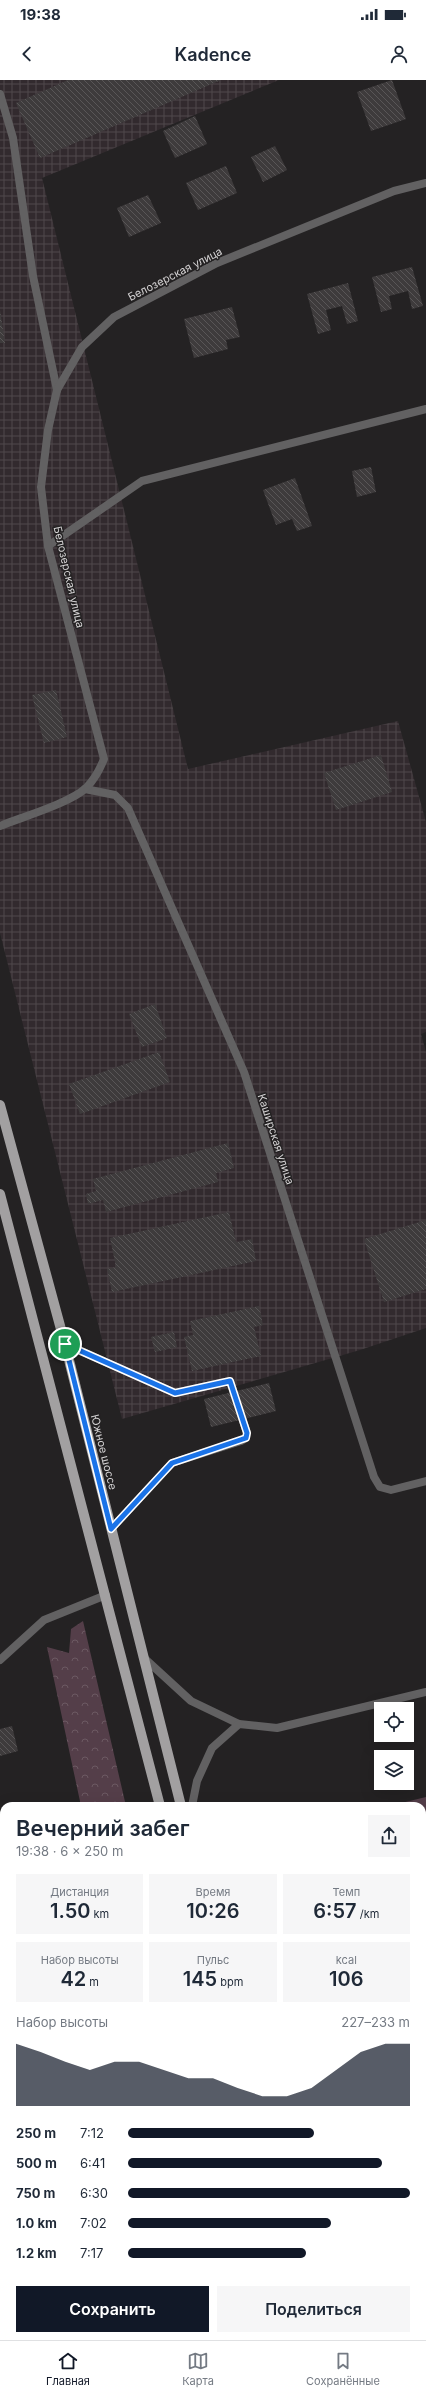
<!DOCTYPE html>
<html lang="ru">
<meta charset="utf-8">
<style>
:root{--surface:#fff;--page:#f6f6f7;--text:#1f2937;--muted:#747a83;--line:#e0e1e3;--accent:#111827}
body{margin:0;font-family:Inter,sans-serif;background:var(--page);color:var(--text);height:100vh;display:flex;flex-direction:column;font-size:15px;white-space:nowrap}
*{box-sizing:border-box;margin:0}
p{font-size:13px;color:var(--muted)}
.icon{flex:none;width:22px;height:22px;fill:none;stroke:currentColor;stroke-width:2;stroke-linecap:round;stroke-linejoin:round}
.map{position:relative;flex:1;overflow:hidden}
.sheet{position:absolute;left:0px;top:1722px;width:426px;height:538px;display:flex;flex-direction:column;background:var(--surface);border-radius:12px 12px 0 0;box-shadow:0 4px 16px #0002}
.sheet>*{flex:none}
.tools{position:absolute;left:374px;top:1622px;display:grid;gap:8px}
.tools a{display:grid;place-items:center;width:40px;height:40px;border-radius:0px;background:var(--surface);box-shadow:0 4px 16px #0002;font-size:20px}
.pin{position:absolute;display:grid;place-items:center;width:34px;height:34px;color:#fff;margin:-17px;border:2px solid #fff;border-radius:50%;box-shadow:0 1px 4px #0007}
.round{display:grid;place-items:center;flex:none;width:42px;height:42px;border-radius:0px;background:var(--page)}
.headline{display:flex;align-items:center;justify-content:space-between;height:68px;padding:0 16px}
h1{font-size:22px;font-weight:600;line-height:30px}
.metrics{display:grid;grid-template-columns:repeat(3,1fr);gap:6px;height:68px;padding:4px 16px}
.metrics div{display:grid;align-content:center;border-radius:0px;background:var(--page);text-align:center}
.metrics b{font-size:20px;font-weight:600}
.metrics small{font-size:11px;font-weight:400}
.metrics p{font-size:11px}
.chart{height:112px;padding:8px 16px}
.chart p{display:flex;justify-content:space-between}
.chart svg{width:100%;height:72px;margin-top:4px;fill:var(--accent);opacity:.7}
.action{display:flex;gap:8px;margin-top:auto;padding:8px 16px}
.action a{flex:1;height:46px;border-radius:0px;background:var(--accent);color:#fff;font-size:16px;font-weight:600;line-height:46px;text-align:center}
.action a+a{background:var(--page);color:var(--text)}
ul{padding:0 16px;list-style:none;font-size:13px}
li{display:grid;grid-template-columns:64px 48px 1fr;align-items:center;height:30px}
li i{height:10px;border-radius:5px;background:var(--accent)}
.status{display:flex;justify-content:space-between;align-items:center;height:28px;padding:0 20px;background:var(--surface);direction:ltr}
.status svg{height:11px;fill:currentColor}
header{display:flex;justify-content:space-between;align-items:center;height:52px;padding:0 16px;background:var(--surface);font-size:18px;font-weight:600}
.tab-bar{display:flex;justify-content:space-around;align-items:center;height:56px;border-top:1px solid var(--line);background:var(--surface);font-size:11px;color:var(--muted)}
.tab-bar a{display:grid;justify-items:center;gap:2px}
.tab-bar .current{color:var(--accent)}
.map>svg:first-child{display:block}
</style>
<div class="status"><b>19:38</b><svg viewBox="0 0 49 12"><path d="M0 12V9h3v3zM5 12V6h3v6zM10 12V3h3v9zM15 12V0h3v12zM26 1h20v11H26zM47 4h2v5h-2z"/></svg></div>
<header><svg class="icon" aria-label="back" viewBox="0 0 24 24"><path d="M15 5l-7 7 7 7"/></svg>Kadence<svg class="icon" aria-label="person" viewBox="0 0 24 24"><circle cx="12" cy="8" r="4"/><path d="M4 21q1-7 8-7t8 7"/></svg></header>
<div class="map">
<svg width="426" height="2260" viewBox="0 0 426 2260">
<defs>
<pattern id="industrial-grid" width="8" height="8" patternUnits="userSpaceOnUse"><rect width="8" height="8" fill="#322a2e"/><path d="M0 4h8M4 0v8" fill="none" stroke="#4f484b"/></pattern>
<pattern id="grass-tufts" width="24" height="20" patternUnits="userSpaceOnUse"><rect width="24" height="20" fill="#543e49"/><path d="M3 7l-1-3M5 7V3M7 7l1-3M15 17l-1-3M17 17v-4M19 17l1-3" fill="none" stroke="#6c5962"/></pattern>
<pattern id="forest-crowns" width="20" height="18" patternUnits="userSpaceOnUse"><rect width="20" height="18" fill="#543e49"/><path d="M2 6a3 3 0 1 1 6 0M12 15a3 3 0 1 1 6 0" fill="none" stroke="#6c5962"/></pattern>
<pattern id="building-back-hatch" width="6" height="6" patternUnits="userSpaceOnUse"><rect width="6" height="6" fill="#3e3b3c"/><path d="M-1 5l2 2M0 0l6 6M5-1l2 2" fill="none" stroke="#595657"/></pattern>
</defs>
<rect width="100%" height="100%" fill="#242223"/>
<polygon fill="url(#industrial-grid)" points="0,0 279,0 42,98 188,689 398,641 426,742 426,952 421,954 426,972 426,1248 360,1270 122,1339 0,853"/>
<polygon fill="url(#grass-tufts)" points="426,1717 426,2146 422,2147 422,1726 389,1726"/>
<g fill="url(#forest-crowns)">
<polygon points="83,1541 126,1726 81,1726 47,1567 69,1573 71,1549"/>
<polygon points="198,2256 258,2256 259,2260 199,2260"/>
</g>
<g fill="url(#building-back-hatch)">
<polygon points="68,0 221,0 40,78 16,23"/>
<polygon points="392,0 406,39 371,51 357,12"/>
<polygon points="195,36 207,64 175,78 163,51"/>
<polygon points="275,66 287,90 263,102 251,77"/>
<polygon points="226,86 237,113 198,130 186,103"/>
<polygon points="148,115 161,143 129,157 117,128"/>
<polygon points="412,187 423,226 412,229 408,211 389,216 392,229 381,232 372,197"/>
<polygon points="348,203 358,241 347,244 342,226 326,230 331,250 318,254 307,214"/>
<polygon points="232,227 240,257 226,260 228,269 194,278 184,239"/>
<polygon points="0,230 5,263 0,263"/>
<polygon points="371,387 376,412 357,417 352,391"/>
<polygon points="295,398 312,446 297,451 292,439 276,445 263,410"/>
<polygon points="56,610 67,657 44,663 32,615"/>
<polygon points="381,675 392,712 336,730 324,693"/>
<polygon points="155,924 167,958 142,967 129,934"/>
<polygon points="159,972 170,1002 80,1034 69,1004"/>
<polygon points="228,1063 234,1088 216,1093 218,1102 106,1132 103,1120 88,1124 86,1114 96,1111 93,1099"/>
<polygon points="229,1132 236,1162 252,1159 256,1181 112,1212 107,1189 116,1187 110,1158"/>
<polygon points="426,1140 426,1209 384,1222 364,1159"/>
<polygon points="259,1226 263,1245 254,1247 261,1276 192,1291 184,1257 193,1255 190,1241"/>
<polygon points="174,1252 177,1267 155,1272 151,1257"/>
<polygon points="269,1303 276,1331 211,1347 204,1319"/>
<polygon points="12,1646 18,1671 0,1676 0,1649"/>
<polygon points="4,2062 4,2084 0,2085 0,2063"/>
<polygon points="4,2151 4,2188 0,2189 0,2152"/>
<polygon points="422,2215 426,2230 426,2260 396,2260 395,2256 422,2256"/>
</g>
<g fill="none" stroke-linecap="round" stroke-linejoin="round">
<g stroke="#626162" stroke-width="8">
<polyline points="0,14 13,58 33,196 57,310"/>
<polyline points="48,466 142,401 426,329"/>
<polyline points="85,709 115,715 128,728 244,992 374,1397 380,1407 391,1410 426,1401"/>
<polyline points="65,1264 175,1313 230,1301 247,1353 246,1358 241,1361 172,1383 111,1449"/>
<polyline points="143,1577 191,1621 239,1644 277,1648 426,1612"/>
<polyline points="192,1726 197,1701 212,1668 239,1644"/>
</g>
<g stroke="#626162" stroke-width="8">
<path d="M0 746C22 737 70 723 86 708 94 700 100 689 104 679L48 466 41 407 48 350 57 310 82 267 114 237 217 183 394 111 426 103"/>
<polyline points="0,1580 44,1540 106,1515"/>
<polyline points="0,1945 4,1944"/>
<polyline points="0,2248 4,2247"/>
</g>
<g stroke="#a2a0a1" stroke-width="10">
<polyline points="0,1025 65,1264 181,1726"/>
<polyline points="0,1114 160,1726"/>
<polyline points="288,2256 289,2260"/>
<polyline points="313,2256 314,2260"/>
</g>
</g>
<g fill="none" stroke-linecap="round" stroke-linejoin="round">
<defs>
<polygon id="route" points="65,1264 175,1313 230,1301 247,1353 246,1358 172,1383 111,1449"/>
</defs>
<use href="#route" stroke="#fff" stroke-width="8"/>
<use href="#route" stroke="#1a73e8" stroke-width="5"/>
</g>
<g text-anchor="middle" stroke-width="3" stroke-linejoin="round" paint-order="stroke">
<g font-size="11" fill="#d5d3d4" stroke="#242223">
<text transform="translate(175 194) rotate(-27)" y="4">Белозерская улица</text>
<text transform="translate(69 497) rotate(77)" y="4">Белозерская улица</text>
<text transform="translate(276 1059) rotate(72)" y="4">Каширская улица</text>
<text transform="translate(104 1372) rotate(76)" y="4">Южное шоссе</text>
</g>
</g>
</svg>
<div class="tools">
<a><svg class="icon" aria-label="locate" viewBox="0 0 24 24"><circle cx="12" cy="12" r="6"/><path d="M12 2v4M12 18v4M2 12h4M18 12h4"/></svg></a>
<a><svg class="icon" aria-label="layers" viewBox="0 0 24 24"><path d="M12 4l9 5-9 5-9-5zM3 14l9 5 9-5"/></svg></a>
</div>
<div class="pin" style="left:65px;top:1264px;background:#1e9e55"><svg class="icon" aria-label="arrive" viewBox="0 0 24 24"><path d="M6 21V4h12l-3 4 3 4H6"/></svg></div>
<section class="sheet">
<div class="headline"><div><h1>Вечерний забег</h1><p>19:38 · 6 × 250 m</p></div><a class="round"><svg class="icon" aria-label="share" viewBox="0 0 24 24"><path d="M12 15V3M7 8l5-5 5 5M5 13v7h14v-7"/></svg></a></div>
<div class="metrics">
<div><p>Дистанция</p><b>1.50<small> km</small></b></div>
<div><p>Время</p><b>10:26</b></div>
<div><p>Темп</p><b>6:57<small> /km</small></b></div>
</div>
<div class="metrics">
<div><p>Набор высоты</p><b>42<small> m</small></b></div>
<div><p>Пульс</p><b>145<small> bpm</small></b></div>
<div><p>kcal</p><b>106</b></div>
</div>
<div class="chart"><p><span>Набор высоты</span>227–233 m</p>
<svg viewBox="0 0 160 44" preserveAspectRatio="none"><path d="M0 44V6L10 11L20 17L30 22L40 17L50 17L60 22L70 27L80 27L90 33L100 38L110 38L120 33L130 22L140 11L150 6L160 6V44z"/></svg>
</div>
<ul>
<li><b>250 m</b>7:12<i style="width:66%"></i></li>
<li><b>500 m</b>6:41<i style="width:90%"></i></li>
<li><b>750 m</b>6:30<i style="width:100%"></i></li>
<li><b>1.0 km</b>7:02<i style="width:72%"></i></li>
<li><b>1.2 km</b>7:17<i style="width:63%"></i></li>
</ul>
<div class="action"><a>Сохранить</a><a>Поделиться</a></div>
</section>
</div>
<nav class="tab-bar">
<a class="current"><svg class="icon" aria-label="home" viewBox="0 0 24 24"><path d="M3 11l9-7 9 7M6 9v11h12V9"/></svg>Главная</a>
<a><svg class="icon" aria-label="map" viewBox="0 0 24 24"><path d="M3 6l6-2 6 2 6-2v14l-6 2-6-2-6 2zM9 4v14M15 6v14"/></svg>Карта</a>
<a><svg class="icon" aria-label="saved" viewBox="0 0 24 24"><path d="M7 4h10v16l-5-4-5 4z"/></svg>Сохранённые</a>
</nav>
